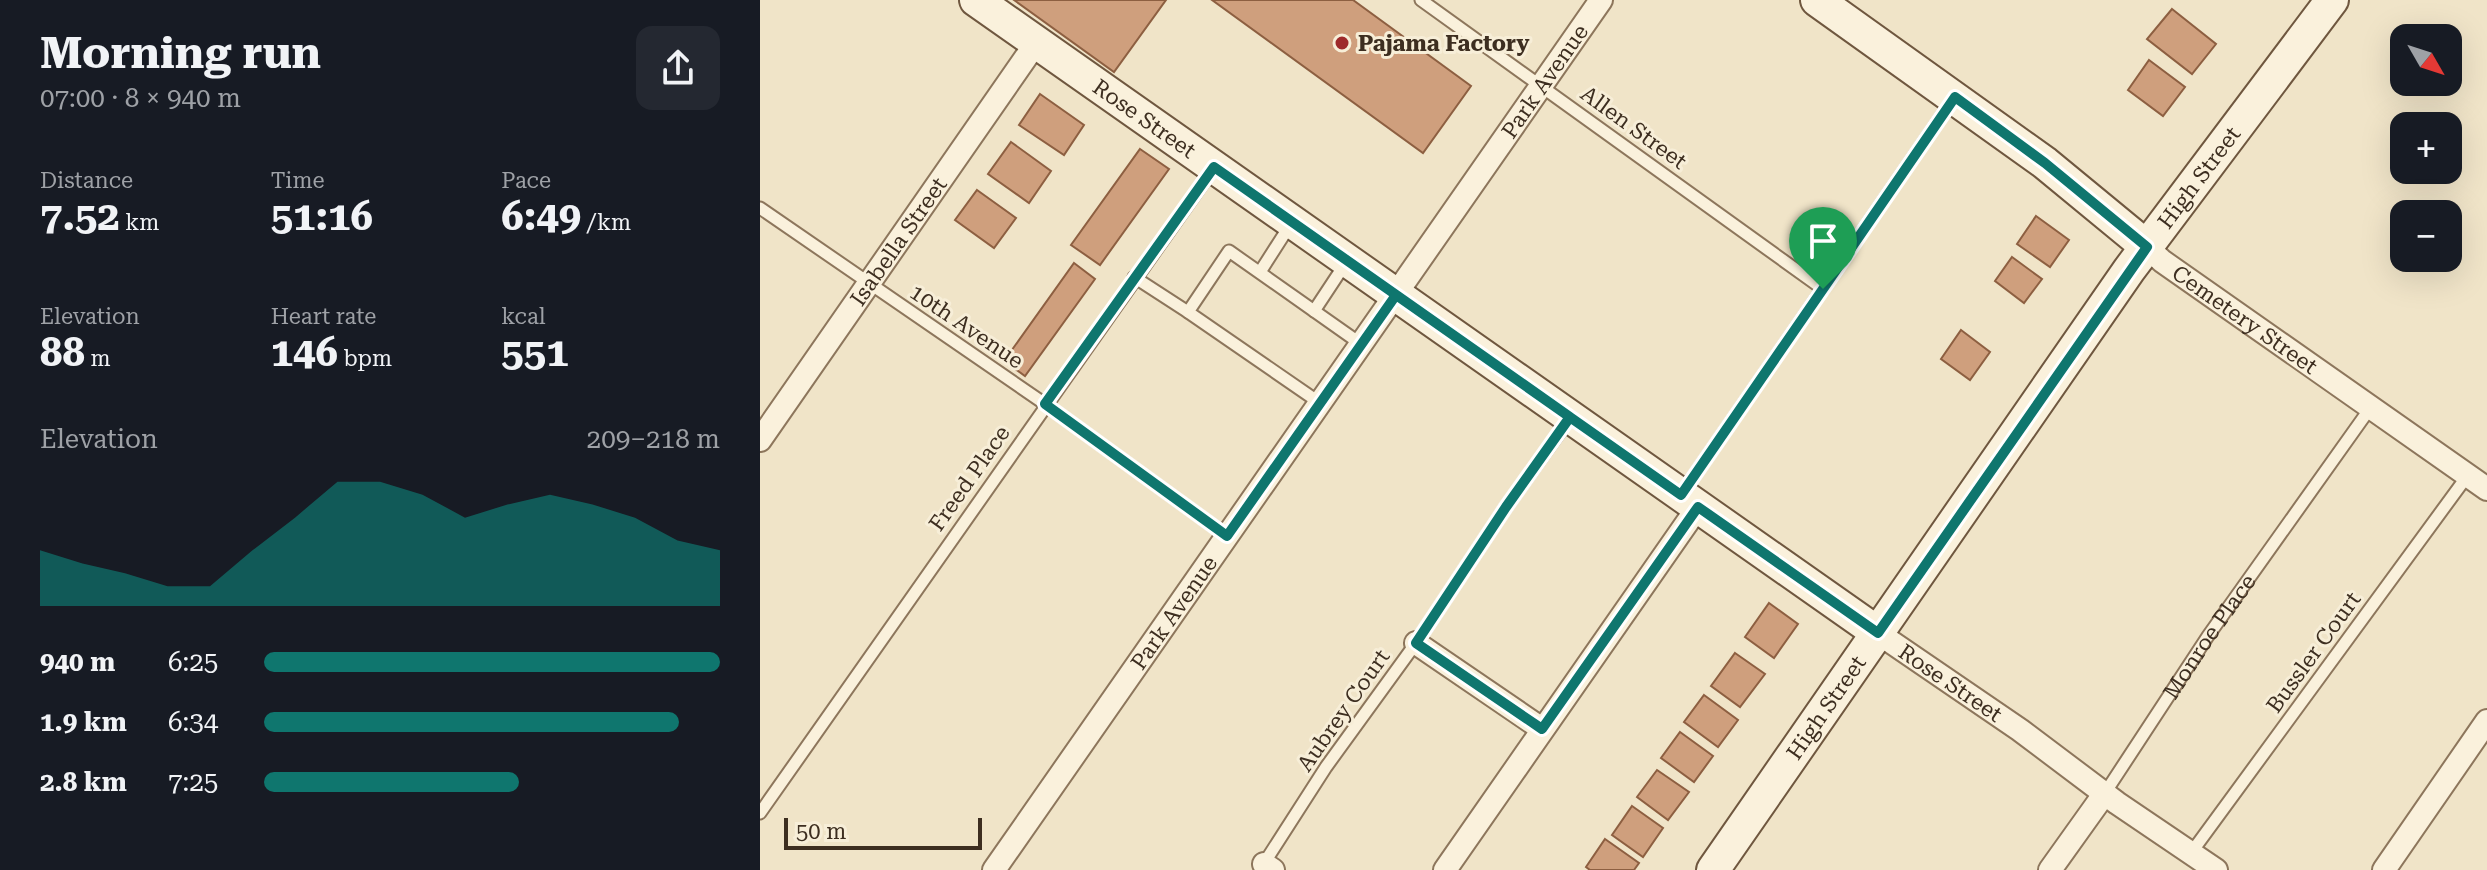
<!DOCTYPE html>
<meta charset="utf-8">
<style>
:root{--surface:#171b24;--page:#242831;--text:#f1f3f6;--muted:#9ea1a6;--accent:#0f766e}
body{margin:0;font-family:"Roboto Serif",serif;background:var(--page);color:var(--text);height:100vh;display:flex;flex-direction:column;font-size:30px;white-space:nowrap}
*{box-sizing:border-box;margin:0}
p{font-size:26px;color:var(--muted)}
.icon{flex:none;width:44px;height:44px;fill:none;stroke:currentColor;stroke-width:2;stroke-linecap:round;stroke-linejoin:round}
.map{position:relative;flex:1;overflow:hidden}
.panel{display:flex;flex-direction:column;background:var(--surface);width:760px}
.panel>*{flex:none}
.needle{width:52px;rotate:129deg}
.controls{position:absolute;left:1630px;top:24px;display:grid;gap:16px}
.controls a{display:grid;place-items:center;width:72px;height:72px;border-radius:16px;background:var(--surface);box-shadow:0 8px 32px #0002;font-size:40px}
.scale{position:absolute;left:24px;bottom:20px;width:198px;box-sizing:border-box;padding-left:8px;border:4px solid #3d2e20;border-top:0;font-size:22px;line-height:28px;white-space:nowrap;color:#3d2e20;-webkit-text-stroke:6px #f7eed8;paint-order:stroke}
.pin{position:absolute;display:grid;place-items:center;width:68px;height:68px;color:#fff;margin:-82px -34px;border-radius:50% 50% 50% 0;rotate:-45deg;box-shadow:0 0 8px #0007}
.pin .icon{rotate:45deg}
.round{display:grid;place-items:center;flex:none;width:84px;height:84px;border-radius:16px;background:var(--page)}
.headline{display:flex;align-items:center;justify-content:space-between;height:136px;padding:0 40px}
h1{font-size:44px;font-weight:700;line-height:60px}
.stats{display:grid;grid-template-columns:repeat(3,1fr);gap:12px;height:136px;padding:8px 40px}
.stats div{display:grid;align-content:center}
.stats b{font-size:40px;font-weight:700}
.stats small{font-size:22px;font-weight:400}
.stats p{font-size:22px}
.chart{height:224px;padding:16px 40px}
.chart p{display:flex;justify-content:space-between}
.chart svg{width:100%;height:144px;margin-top:8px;fill:var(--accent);opacity:.7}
ul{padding:0 40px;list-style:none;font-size:26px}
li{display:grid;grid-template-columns:128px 96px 1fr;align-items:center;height:60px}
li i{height:20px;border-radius:10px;background:var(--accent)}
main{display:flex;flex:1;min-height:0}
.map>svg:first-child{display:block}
</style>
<main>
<section class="panel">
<div class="headline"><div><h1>Morning run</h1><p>07:00 · 8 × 940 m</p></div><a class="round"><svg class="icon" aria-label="share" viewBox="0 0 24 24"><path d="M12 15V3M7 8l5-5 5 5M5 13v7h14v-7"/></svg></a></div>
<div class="stats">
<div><p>Distance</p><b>7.52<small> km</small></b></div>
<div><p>Time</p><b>51:16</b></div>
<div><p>Pace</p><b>6:49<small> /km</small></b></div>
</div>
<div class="stats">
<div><p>Elevation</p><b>88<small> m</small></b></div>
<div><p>Heart rate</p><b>146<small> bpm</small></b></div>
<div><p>kcal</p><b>551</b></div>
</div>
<div class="chart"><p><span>Elevation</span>209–218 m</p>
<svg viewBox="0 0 160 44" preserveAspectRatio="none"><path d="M0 44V27L10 31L20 34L30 38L40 38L50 27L60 17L70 6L80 6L90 10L100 17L110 13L120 10L130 13L140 17L150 24L160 27V44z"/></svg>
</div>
<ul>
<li><b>940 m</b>6:25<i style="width:100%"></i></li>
<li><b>1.9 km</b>6:34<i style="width:91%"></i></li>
<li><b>2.8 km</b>7:25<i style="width:56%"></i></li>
</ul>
</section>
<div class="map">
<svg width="1727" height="870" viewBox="0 0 1727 870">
<rect width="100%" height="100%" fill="#f0e4c8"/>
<g fill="#cf9f7d" stroke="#8d5f41" stroke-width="2">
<polygon points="254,0 406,0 354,72"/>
<polygon points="452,0 593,0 711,86 663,153"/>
<polygon points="1412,9 1456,44 1432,74 1387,39"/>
<polygon points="1389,60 1425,87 1403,116 1368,90"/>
<polygon points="280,94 324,125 304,155 259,125"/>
<polygon points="251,142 291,171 269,203 228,174"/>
<polygon points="380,149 409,169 340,265 311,245"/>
<polygon points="217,190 256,218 234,248 195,220"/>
<polygon points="1276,216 1309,240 1290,267 1257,244"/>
<polygon points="1252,257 1282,279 1264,303 1235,281"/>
<polygon points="314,263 335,279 265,376 244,361"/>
<polygon points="1201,330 1230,352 1210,380 1181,359"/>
<polygon points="1009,603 1038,624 1014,658 985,637"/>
<polygon points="975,653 1005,674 980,707 951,686"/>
<polygon points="944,695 978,720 958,747 924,722"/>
<polygon points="920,732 953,756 934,782 901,758"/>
<polygon points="897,770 929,792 908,820 877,797"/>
<polygon points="872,806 903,828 883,857 852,835"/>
<polygon points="845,839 879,863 874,870 830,870 826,867"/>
</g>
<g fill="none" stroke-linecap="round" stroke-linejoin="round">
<defs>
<g id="lane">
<polyline points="661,0 1063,289"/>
<polyline points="0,208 285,404 467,536"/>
<polyline points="500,272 532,222"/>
<polyline points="374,277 428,312"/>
<polyline points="554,311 587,261"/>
<polyline points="560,403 428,312 469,251 601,344"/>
<polyline points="923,492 1192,101"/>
<path id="s1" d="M1345 793 1448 636 1611 407"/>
<polyline points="0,813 453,169"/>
<polyline points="1431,853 1708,475"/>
<polyline points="503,865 566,767 656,643 746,507 810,418"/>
</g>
<g id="street">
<path id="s2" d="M1387 247 1402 261 1727 489"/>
<path id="s3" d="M0 440 276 43"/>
<path id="s4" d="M1118 633 1260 730 1357 803 1456 870"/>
<polyline points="656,643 782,729"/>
<polyline points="504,864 513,870"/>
<path id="s5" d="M234 870 841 0"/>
<polyline points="685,870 938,507"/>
<polyline points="1290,870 1345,793"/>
<polyline points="1624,870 1727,721"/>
</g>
<g id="secondary">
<path id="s6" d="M216 0 1118 633"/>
<polyline points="1057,0 1285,163 1387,247"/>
<path id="s7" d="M953 870 1369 270 1572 0"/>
</g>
</defs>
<use href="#lane" stroke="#8d765c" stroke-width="15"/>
<use href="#street" stroke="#8d765c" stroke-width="26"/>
<use href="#secondary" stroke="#6f573f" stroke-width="36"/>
<use href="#lane" stroke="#faf1dc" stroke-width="11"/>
<use href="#street" stroke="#faf1dc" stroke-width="22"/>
<use href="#secondary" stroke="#faf1dc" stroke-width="32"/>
</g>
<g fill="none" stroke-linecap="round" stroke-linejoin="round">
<defs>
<path id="route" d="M1063 289 921 495 636 295 467 536 285 404 454 167C573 251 692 334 810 417L746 507 656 643 782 729 938 507 1118 633 1387 247 1285 163 1195 97 1063 289"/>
</defs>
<use href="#route" stroke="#fff" stroke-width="16"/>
<use href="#route" stroke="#0f766e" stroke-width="10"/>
</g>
<circle fill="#9e2a2b" stroke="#f7eed8" stroke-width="3" cx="582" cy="43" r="8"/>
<g text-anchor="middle" stroke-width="6" stroke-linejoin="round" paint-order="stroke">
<g font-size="22" font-weight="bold" fill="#3d2e20" stroke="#f7eed8" text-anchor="start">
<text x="598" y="51">Pajama Factory</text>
</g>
<g font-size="22" fill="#3d2e20" stroke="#f7eed8">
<text dy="8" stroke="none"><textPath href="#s5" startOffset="962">Park Avenue</textPath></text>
<text dy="8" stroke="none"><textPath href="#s6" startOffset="206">Rose Street</textPath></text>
<text transform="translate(874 127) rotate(36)" y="8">Allen Street</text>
<text dy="8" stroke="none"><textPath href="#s7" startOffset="846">High Street</textPath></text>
<text dy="8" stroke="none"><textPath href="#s3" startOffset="242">Isabella Street</textPath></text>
<text dy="8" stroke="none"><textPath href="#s2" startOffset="122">Cemetery Street</textPath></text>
<text transform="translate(207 326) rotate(34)" y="8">10th Avenue</text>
<text transform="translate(209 478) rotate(-55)" y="8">Freed Place</text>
<text dy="8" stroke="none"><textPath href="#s5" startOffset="314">Park Avenue</textPath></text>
<text dy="8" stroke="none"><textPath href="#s1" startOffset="188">Monroe Place</textPath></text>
<text transform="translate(1553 652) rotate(-54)" y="8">Bussler Court</text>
<text dy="8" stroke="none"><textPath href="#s4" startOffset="88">Rose Street</textPath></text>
<text dy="8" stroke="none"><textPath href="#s7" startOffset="198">High Street</textPath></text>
<text transform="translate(583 710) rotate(-55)" y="8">Aubrey Court</text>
</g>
</g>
</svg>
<div class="controls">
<a><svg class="needle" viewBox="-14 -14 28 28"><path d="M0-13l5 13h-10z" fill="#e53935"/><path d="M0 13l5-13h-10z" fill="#9ea1a6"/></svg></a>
<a>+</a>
<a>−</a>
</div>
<div class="scale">50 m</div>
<div class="pin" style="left:1063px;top:289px;background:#1e9e55"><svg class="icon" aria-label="arrive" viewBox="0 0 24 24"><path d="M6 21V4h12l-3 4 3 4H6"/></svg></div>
</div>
</main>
